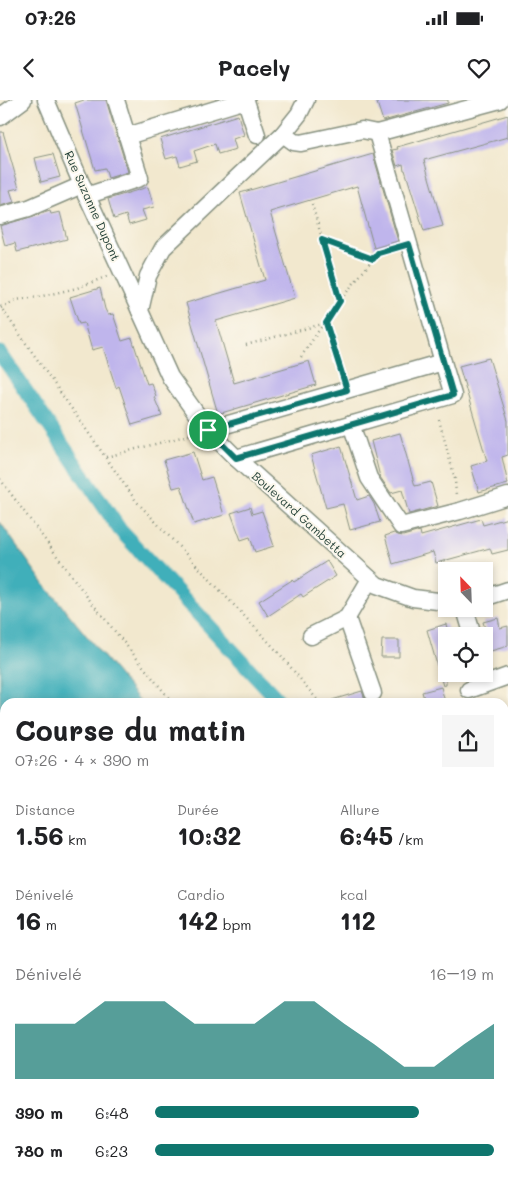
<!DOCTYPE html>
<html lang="fr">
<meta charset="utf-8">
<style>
:root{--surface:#fff;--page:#f6f6f6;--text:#202124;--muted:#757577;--accent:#0f766e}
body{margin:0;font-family:Mali,sans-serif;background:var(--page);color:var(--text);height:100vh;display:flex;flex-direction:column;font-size:19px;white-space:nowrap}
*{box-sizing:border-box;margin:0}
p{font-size:16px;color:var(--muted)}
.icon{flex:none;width:28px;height:28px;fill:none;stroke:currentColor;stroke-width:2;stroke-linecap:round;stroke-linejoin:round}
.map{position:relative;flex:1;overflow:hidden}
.panel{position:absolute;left:0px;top:598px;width:509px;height:481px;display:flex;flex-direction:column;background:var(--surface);border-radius:15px 15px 0 0;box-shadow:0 2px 8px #0003}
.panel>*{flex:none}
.needle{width:32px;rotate:337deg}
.fabs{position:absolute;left:438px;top:462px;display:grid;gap:10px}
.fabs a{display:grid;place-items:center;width:55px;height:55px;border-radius:0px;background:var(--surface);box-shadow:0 2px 8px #0003;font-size:25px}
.pin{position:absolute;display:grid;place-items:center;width:42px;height:42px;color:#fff;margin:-21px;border:2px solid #fff;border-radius:50%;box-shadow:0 1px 5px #0007}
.round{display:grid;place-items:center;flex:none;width:52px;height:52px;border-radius:0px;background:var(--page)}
.head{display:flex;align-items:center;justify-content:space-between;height:85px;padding:0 15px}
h1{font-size:28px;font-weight:700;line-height:38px}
.stats{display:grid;grid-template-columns:repeat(3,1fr);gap:8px;height:85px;padding:5px 15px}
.stats div{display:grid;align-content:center}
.stats b{font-size:25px;font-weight:700}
.stats small{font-size:14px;font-weight:400}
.stats p{font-size:14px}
.chart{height:140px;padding:10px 15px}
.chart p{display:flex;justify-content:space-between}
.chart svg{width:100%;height:90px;margin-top:5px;fill:var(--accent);opacity:.7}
ul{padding:0 15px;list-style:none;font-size:16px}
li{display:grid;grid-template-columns:80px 60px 1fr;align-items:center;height:38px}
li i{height:12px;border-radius:6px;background:var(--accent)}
.status{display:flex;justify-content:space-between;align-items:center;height:35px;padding:0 25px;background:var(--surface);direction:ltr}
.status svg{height:14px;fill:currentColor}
header{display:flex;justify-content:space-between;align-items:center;height:65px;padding:0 15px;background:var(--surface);font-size:22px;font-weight:700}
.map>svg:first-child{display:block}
</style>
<div class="status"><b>07:26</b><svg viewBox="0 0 49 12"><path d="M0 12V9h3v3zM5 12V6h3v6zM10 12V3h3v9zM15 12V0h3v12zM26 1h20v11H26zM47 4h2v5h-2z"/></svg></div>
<header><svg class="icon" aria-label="back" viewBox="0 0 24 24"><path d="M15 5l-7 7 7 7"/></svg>Pacely<svg class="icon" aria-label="heart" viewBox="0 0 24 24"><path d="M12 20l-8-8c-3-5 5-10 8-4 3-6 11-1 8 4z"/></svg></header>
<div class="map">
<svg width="508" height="1078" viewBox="0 0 508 1078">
<rect width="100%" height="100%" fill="#fbf7ec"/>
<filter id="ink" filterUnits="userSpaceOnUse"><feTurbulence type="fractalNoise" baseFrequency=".02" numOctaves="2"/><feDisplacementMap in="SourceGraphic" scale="10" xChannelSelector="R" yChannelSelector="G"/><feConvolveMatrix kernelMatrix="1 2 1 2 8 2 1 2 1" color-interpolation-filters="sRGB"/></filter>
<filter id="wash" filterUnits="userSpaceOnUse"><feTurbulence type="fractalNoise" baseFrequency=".0096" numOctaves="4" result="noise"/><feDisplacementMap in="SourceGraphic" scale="20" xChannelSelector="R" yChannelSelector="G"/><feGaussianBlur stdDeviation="1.12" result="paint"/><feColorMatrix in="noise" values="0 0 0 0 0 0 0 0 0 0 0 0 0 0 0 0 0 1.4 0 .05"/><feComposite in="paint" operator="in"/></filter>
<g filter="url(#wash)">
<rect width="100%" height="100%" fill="#f2e8ce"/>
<g fill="#3fafba" stroke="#2f7677">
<polygon points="0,422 44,484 141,602 5,602 5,937 0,931"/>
<polygon points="504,1012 508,1016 508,1078 130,1078 126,1074 504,1074"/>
</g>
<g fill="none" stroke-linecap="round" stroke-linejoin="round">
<polyline stroke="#3fafba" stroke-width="4.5" points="504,774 508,768"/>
<polyline stroke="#3fafba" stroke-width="15" points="0,253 120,430 280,602"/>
</g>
<g id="blocks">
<g fill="#bfb5ec">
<polygon points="84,0 106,0 128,72 108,78 105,68 95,70 75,3"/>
<polygon points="376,0 448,0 448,3 383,21"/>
<polygon points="238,15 244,35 233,39 236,49 218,54 215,44 194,51 197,61 180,66 177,56 166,59 160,39"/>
<polygon points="508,15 508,37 424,60 443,126 424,131 405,70 404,70 403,64 397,66 392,50 398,49 397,47"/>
<polygon points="0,32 3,32 19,88 10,90 14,102 0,106"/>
<polygon points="53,54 60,77 41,82 35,58"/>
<polygon points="373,54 398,141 374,148 357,86 270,112 295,198 216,221 234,283 309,261 316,285 218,314 186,203 265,180 240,93"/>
<polygon points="148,87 154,107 142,110 146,120 129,125 126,115 114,119 108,99"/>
<polygon points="50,111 51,114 60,112 67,139 17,152 15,143 5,146 0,126"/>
<polygon points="100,188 105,209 108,215 113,214 122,241 132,238 147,284 151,283 156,296 154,297 162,316 132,325 119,286 116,288 103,247 92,250 84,223 79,224 70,197"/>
<polygon points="489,258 508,321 508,355 502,357 508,384 479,392 471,366 487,361 459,266"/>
<polygon points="400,333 415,386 431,382 438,406 409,414 402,390 391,393 380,377 371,341"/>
<polygon points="341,346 357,400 369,396 374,404 380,422 350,430 343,404 326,408 311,355"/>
<polygon points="193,352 202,380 212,377 224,415 194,424 181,386 173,388 164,360"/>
<polygon points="250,407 252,414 262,411 274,446 255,452 250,437 241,440 231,413"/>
<polygon points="508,418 508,450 492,454 490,448 436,463 433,452 393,464 385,436 394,433 398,435 403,436 420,431 421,436 481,419 483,425"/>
<polygon points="327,461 336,476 303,497 301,494 268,516 259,501 292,480 294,482"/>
<polygon points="498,518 500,528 508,526 508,546 484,553 484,533 486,532 483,522"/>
<polygon points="446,524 449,536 446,536 446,585 443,586 427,530"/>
<polygon points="382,540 399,540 399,557 381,557"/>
<polygon points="441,587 445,602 425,602 422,592"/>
<polygon points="362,591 366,602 333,602 332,600"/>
</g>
</g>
</g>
<g filter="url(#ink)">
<use href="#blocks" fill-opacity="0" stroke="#889281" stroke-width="1"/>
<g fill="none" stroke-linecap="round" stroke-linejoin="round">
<defs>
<g id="minor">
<polyline points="46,0 82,85 140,211"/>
<polyline points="306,0 299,14 283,34 163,148 148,176 140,211 170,277 208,330 236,358 377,485 413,498 446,502"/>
<polyline points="246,1 257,35"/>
<polyline points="0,17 23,0"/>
<polyline points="377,33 443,262"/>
<polyline points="283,34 294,42 301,43 362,30 377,33 500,0"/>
<polyline points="127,36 246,0"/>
<polyline points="86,96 140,78 116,0"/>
<polyline points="0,116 29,108 82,85"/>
<polyline points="351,324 369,378 401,426 460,411 508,396"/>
<polyline points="208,330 443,262 453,295 236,358"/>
<polyline points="484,498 508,490"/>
<polyline points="465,509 473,536"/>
<polyline points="347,518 373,593"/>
<polyline points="311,536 347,518 370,479"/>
<polyline points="469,590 508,576"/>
</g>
</defs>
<use href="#minor" stroke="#889281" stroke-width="19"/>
<g stroke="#889281" stroke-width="2.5" stroke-dasharray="1 4" stroke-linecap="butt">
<polyline points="312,104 340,201"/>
<polyline points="322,139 373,159"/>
<polyline points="0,206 136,401 279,553 319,602"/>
<polyline points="1,208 16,200 38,197 77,188 108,176"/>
<polyline points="246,245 326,223 343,276"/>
<polyline points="301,257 334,208 378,153 396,148"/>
<polyline points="439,320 455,379 456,396"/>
<polyline points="106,357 193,334"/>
<polyline points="0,379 88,498 172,602"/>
<polyline points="504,722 508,716"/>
<polyline points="504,837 508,831"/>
<polyline points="504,929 508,923"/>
<polyline points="0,960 5,966"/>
<polyline points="504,976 508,982"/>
<polyline points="95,1074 99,1078"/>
</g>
<use href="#minor" stroke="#fff" stroke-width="16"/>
</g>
</g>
<g fill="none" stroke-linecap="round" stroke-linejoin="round" filter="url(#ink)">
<defs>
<polygon id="route" points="322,140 373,159 378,153 409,144 453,295 236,358 208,330 347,290 326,223 340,201"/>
</defs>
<use href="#route" stroke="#fff" stroke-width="10"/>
<use href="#route" stroke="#0f766e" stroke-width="6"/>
</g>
<g text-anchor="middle" stroke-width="4" stroke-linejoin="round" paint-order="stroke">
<g font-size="12" fill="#1f3d34" stroke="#fbf7ec">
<text transform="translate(92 106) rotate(66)" y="4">Rue Suzanne Dupont</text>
<text transform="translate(299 415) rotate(42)" y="4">Boulevard Gambetta</text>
</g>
</g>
</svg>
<div class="fabs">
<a><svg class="needle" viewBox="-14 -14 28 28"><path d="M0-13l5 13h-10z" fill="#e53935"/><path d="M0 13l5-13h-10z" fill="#757577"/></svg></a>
<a><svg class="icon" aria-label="locate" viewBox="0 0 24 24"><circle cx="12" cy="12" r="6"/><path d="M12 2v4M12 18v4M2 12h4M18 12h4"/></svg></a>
</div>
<div class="pin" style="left:208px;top:330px;background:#1e9e55"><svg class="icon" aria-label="arrive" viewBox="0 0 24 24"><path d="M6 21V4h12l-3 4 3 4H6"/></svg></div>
<section class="panel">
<div class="head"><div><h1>Course du matin</h1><p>07:26 · 4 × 390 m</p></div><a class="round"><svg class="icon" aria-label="share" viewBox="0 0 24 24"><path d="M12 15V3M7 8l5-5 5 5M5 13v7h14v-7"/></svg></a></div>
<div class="stats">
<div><p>Distance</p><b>1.56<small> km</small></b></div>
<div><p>Durée</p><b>10:32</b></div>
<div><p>Allure</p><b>6:45<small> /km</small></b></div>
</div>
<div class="stats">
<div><p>Dénivelé</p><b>16<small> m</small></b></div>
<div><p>Cardio</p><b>142<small> bpm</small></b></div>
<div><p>kcal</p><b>112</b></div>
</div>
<div class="chart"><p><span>Dénivelé</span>16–19 m</p>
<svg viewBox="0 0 160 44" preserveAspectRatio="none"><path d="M0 44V17L10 17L20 17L30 6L40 6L50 6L60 17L70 17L80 17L90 6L100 6L110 17L120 27L130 38L140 38L150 27L160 17V44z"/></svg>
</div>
<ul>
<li><b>390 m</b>6:48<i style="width:78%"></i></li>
<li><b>780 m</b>6:23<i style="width:100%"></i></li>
</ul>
</section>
</div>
